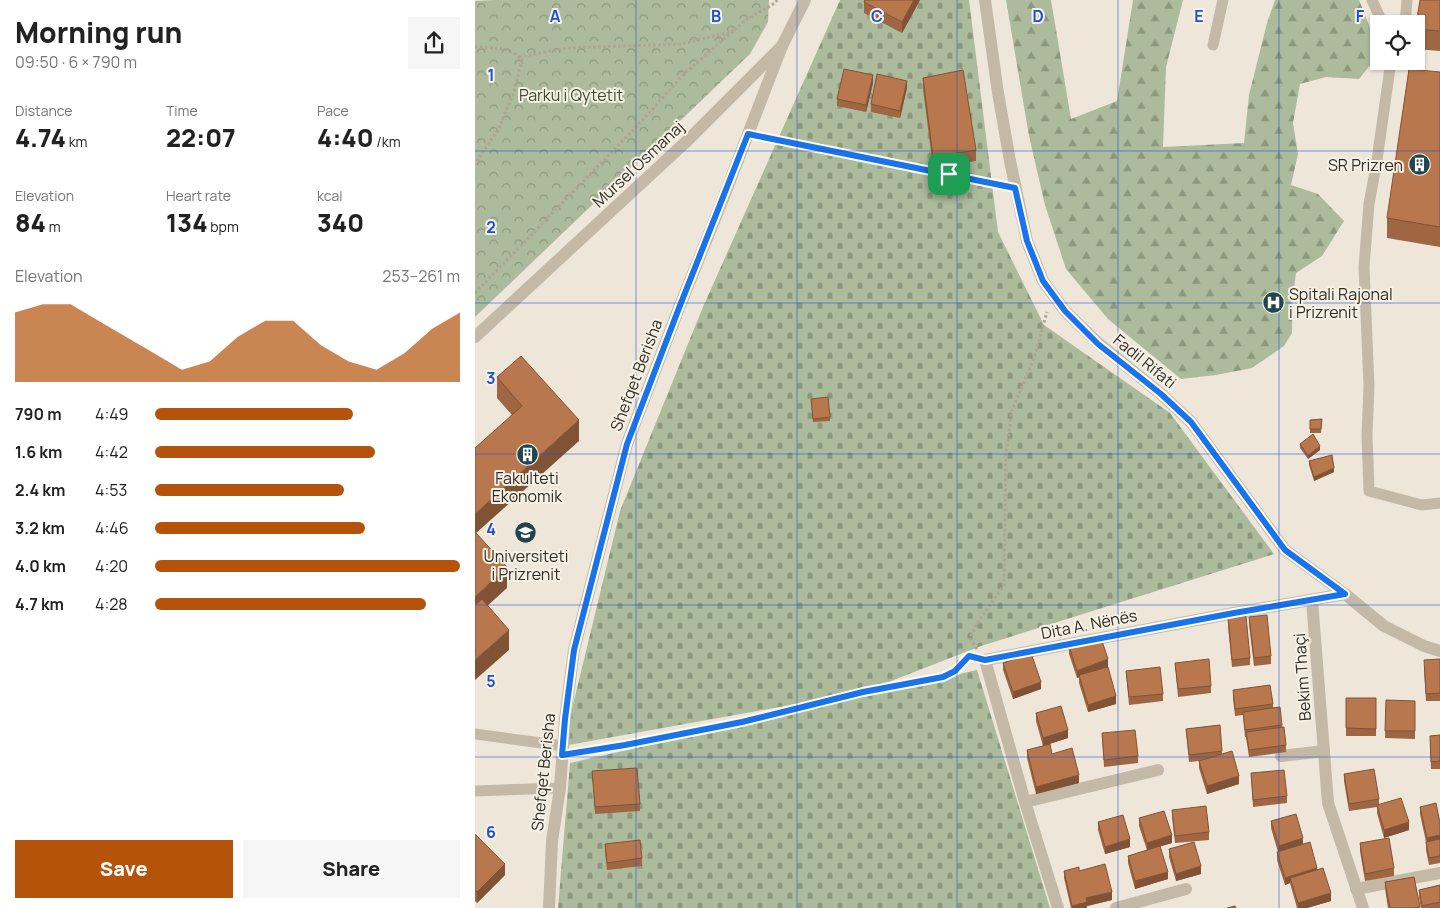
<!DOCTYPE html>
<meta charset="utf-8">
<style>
:root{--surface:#fff;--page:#f6f6f6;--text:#222;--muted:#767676;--accent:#b45309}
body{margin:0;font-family:Manrope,sans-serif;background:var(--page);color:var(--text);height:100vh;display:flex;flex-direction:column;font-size:19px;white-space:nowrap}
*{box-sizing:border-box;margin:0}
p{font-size:16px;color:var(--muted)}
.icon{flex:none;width:28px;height:28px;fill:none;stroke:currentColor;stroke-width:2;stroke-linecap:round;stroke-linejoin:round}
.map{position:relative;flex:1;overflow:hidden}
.details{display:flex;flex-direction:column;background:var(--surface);width:475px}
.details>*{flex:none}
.tools{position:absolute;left:895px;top:15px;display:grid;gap:10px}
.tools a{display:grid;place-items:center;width:55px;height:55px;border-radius:0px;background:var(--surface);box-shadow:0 1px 4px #0004;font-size:25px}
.pin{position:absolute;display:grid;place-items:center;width:42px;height:42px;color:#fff;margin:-21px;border-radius:10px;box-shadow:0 2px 8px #0006}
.round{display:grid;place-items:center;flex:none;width:52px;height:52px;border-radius:0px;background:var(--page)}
.head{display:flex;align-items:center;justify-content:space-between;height:85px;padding:0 15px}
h1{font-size:28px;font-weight:800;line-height:38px}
.stats{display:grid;grid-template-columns:repeat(3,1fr);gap:8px;height:85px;padding:5px 15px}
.stats div{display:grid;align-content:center}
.stats b{font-size:25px;font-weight:800}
.stats small{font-size:14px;font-weight:400}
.stats p{font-size:14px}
.chart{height:140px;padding:10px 15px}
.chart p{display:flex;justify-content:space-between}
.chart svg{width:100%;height:90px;margin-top:5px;fill:var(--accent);opacity:.7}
.button{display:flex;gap:10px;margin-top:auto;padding:10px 15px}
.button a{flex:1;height:58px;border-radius:0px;background:var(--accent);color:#fff;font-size:20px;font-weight:800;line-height:58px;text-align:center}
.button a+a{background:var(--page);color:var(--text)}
ul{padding:0 15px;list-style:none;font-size:16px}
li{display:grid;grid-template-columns:80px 60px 1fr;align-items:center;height:38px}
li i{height:12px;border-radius:6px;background:var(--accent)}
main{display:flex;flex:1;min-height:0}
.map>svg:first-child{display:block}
</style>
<main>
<section class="details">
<div class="head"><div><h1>Morning run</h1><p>09:50 · 6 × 790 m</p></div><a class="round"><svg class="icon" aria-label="share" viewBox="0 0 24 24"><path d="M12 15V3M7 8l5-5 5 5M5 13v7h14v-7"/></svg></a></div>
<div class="stats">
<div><p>Distance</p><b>4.74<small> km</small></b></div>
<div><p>Time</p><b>22:07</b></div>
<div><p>Pace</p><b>4:40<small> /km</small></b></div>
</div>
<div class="stats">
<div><p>Elevation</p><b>84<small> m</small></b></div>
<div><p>Heart rate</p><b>134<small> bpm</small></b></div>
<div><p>kcal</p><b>340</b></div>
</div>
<div class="chart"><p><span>Elevation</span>253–261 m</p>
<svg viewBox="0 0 160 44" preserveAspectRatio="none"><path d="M0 44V10L10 6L20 6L30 14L40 22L50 30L60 38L70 34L80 22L90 14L100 14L110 26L120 34L130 38L140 30L150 18L160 10V44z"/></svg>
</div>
<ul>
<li><b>790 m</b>4:49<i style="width:65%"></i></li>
<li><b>1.6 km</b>4:42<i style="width:72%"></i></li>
<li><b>2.4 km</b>4:53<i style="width:62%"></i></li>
<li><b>3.2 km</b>4:46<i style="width:69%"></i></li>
<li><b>4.0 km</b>4:20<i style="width:100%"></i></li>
<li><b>4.7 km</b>4:28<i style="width:89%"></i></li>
</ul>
<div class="button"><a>Save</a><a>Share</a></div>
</section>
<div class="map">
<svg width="965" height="908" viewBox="0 0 965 908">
<defs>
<pattern id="forest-firs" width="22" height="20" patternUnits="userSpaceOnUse" patternTransform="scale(1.25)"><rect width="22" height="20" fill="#abbb9b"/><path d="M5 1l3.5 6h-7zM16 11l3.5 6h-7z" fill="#8c987e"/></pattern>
<pattern id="cemetery-stones" width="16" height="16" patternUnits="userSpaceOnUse" patternTransform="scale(1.25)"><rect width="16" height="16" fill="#abbb9b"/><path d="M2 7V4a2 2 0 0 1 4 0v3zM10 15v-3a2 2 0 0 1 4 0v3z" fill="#8c987e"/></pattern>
<pattern id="park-crowns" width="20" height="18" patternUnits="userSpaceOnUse" patternTransform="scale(1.25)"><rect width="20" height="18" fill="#abbb9b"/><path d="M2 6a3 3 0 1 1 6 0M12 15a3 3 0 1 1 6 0" fill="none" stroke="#8c987e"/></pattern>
</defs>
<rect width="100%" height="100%" fill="#eee7d9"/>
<polygon fill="url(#forest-firs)" points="531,0 576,0 596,119 642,101 658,0 708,0 691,67 688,147 769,143 774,95 792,23 800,0 884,0 904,50 904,54 884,79 851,77 825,84 818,123 823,154 816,185 843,194 869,221 847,256 821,273 817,303 817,333 809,346 777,368 741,375 706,379 633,319 591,269 570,205 554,136"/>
<g fill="url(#cemetery-stones)">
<polygon points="365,0 494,0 523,232 569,325 695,413 799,554 506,646 388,692 88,746 145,511 228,307"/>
<polygon points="502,670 575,908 83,908 95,763"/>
</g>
<polygon fill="url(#park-crowns)" points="19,0 294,0 293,22 275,54 0,317 0,1"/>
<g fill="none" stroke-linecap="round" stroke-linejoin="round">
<g stroke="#b0a391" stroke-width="3" stroke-dasharray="2.5 2.5" stroke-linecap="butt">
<path d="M0 47C18 48 35 46 47 60L39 92 23 130 0 164"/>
<polyline points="44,57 92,48 207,44 259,31"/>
<polyline points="288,137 525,184"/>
<polyline points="0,293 163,125 211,72 271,20 300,3 302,0"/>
<polyline points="502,649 495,638 501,625 529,585 531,454 537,410 559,358 572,312"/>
<polyline points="103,753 267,722 388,692 468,677 480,671 495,656"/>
</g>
<g stroke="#c4b9a7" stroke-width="11">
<polyline points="897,0 908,24"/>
<polyline points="930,24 932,0"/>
<polyline points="738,45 748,0"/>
<polyline points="916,61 902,160 894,204 889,267 894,386 892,435 894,491 947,505 965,503"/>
<polyline points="0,734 88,746"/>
<polyline points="0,791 85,788"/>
</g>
<g stroke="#c4b9a7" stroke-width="12">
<polyline points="837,600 853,803 888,908"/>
<polyline points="806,756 849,751"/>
<polyline points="550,802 683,770"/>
<polyline points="881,889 965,873"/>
<polyline points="74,908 77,841 85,788 90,719 99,650 152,444 204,308 248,199 307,46"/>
<polyline points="583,908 550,802 510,660 759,613 870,594"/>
<polyline points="641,908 711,889"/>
</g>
<g stroke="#c4b9a7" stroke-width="12">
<polyline points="510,0 523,93 535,161 552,241 568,281 590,311 623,343 686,394 716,422 810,550 870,594 909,626 949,646 965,651"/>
<polyline points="0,337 213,140 307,46 330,0"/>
</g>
</g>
<g fill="#9e6642">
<polygon points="390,0 445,0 427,33 389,13 389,2"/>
<polygon points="965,0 965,51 941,49 941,24"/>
<polygon points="965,72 965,247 912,238 912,218"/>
<polygon points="448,78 501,150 501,161 458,168 448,89"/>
<polygon points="398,83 391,112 362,106 362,99"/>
<polygon points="432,88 425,118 396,112 396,104"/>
<polygon points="22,377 104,441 37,415 22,398"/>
<polygon points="336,399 355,417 355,421 338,422"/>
<polygon points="847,419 846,433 835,433 835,420"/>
<polygon points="825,444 845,450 833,459 825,448"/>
<polygon points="834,461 859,472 839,481 834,465"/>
<polygon points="774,617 796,656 796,664 779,666 774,624"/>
<polygon points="753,618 775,658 775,665 757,667 753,626"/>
<polygon points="594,646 633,667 641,704 613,712 604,683 604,677 602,678 594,654"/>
<polygon points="965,659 965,701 951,701 949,667"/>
<polygon points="528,663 566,689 538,699 528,670"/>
<polygon points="700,663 736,686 736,693 703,697"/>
<polygon points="651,671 688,694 688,701 654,705"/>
<polygon points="758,690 798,704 798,708 807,725 811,745 811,752 774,757 771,737 770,737 768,715 760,716 758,698"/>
<rect x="871" y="698" width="30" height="38"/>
<polygon points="911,700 940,701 940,739 910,738"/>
<polygon points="561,713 593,738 568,746 561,721"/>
<polygon points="745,725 747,754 764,784 732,794 724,768 724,761 714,762 711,729"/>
<polygon points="627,733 663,756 663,763 629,767"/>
<polygon points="965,735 965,769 956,769 955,736"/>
<polygon points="552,750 604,783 561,794 552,758"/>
<polygon points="117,771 165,804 165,811 120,814"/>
<polygon points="776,773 812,796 812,803 778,807"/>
<polygon points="869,774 904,799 904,805 934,830 909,838 902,813 902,807 874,811 869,781"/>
<polygon points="945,807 965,823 965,863 954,865 951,850 951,842 945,814"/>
<polygon points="697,810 734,832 734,840 700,843 697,817"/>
<polygon points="664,818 697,843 677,849 693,879 660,889 653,863 653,856 672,850 664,826"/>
<polygon points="796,821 828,844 842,870 856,901 832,908 822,908 815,883 810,885 802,860 802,852 803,852 796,828"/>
<polygon points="623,822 655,847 630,854 623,830"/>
<polygon points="0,834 30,875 2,903 0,901"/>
<polygon points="885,843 919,868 919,876 890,881 885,851"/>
<polygon points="130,844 167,858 167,866 132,870 130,852"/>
<polygon points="694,849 726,874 701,881 694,857"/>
<polygon points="589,871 604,871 637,900 612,906 612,908 596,908 589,878"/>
<polygon points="939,877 945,908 913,908 910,889 910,882"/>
<polygon points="965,885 965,908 946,908 944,897 944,890"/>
</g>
<g fill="#815336">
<polygon points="439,0 445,0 427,33 427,22"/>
<polygon points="398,75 398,83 391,112 391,105"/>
<polygon points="432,81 432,88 425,118 425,111"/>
<polygon points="104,420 104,441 0,534 0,514"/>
<polygon points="845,446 845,450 833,459 833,456"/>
<polygon points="859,468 859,472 839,481 839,477"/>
<polygon points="32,567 32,588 0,617 0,597"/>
<polygon points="34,630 34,650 0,680 0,660"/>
<polygon points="633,659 633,667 602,678 602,671"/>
<polygon points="566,682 566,689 538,699 538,692"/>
<polygon points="641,696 641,704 613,712 613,705"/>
<polygon points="593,730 593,738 568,746 568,738"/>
<polygon points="604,775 604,783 561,794 561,787"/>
<polygon points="764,776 764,784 732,794 732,786"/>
<polygon points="934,822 934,830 909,838 909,830"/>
<polygon points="697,835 697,843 672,850 672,843"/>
<polygon points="965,835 965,842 952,845 952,838"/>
<polygon points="828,838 828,845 804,853 804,846"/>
<polygon points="655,839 655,847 630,854 630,847"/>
<polygon points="30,864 30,875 2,903 2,892"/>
<polygon points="726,866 726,874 701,881 701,874"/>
<polygon points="842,868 842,875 815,878 815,883 810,885 810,878"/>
<polygon points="693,872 693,879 660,889 660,881"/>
<polygon points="637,892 637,900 612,906 612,908 597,908 597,906 611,898"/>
<polygon points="856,893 856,901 832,908 823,908 823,903"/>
</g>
<g fill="#b8774d" stroke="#815336">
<polygon points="390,0 439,0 427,22 389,2"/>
<polygon points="945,0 965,0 965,31 941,29 941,24"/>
<polygon points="369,69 398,75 391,105 362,99"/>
<polygon points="934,69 965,72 965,227 912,218"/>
<polygon points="488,70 501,150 458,157 448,78"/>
<polygon points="402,74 432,81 425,111 396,104"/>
<polygon points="46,356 104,420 0,514 0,448 47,406 22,377"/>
<polygon points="353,397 355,417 338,419 336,399"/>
<polygon points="847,419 846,429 835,429 835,420"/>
<polygon points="838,434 845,446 833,456 825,444"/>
<polygon points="857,455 859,468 839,477 834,461"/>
<polygon points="1,533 32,567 0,597 0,534"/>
<polygon points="7,599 34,630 0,660 0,605"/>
<polygon points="792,615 796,656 779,658 774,617"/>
<polygon points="771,616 775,658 757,660 753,618"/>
<polygon points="625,635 633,659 602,671 594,646"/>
<polygon points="556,653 566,682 538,692 528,663"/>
<polygon points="734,659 736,686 703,689 700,663"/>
<polygon points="965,659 965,693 951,694 949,660"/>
<polygon points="633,667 641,696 613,705 604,675"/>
<polygon points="685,667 688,694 654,697 651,671"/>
<polygon points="795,685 798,704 760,709 758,690"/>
<polygon points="871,698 901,698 901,729 871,728"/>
<polygon points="911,700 940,701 940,731 910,731"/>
<polygon points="586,706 593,730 568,738 561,713"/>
<polygon points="805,707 807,725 770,730 768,712"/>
<polygon points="745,725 747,751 714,755 711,729"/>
<polygon points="809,727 811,745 774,750 771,732"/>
<polygon points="660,730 663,756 629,760 627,733"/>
<polygon points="965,735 965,761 956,762 955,736"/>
<polygon points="575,744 577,754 597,748 604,775 561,787 552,750"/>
<polygon points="757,751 764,776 732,786 724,761"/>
<polygon points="162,768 165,804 120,807 117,771"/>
<polygon points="899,769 904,799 874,804 869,774"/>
<polygon points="809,770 812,796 778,800 776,773"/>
<polygon points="926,798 934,822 909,830 902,805"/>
<polygon points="961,803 965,823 965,835 952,838 945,807"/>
<polygon points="731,806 734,832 700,836 697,810"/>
<polygon points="689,811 697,835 672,843 664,818"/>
<polygon points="821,814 828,838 804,846 796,821"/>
<polygon points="648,815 655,839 630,847 623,822"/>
<polygon points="0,834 30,864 2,892 0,890"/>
<polygon points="914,838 919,868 890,874 885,843"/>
<polygon points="965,839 965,856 954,858 951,842"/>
<polygon points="165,840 167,858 132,863 130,844"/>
<polygon points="719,842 726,866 701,874 694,849"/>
<polygon points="835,842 842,868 810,878 802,852"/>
<polygon points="685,846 693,872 660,881 653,856"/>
<polygon points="630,864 637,892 611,898 612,902 597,906 589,871 604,867 604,871"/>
<polygon points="848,868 856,893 823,903 815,878"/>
<polygon points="939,877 945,907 938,908 915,908 910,882"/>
<polygon points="965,885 965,902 947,906 944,890"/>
<polygon points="760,906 761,908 752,908"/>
</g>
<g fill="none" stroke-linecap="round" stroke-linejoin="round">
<defs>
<polygon id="route" points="273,134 540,188 552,241 568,281 590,311 623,344 686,394 716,422 810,550 870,594 759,613 510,660 494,656 480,671 468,677 388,692 267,722 150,745 87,755 90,719 99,650 152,444 204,308"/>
</defs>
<use href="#route" stroke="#fff" stroke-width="10"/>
<use href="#route" stroke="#1a73e8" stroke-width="6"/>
</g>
<path fill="none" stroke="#1d4ed8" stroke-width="1" stroke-opacity="0.55" d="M161 0V908M322 0V908M482 0V908M643 0V908M804 0V908M0 151H965M0 303H965M0 454H965M0 605H965M0 757H965"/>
<defs>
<symbol id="building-disc" viewBox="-11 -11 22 22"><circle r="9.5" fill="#21444e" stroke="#f6f1e5"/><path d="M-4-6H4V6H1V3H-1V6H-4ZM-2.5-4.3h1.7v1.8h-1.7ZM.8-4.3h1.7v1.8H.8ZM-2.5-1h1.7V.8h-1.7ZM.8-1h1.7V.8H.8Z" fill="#fff"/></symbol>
<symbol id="hospital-disc" viewBox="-11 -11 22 22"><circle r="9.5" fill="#21444e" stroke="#f6f1e5"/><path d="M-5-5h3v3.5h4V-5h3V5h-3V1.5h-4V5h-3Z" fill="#fff"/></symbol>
<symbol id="university-disc" viewBox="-11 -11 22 22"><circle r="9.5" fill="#21444e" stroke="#f6f1e5"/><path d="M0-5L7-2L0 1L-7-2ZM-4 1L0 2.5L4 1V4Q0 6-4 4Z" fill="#fff"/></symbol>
</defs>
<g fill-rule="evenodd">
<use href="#building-disc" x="932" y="152" width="25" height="25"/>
<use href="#hospital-disc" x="786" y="290" width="25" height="25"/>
<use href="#building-disc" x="40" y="442" width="25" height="25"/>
<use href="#university-disc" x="38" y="520" width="25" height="25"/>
</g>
<g text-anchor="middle" stroke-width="4" stroke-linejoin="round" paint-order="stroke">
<g font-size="16" fill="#3c4d2d" stroke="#f6f1e5">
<text x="96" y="101">Parku i Qytetit</text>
</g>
<g font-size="16" fill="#312c26" stroke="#f6f1e5">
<text transform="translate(163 164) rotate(-43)" y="6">Mursel Osmanaj</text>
<text transform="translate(670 361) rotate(39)" y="6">Fadil Rifati</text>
<text transform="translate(161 375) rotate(-69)" y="6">Shefqet Berisha</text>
<text transform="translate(614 624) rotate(-11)" y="6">Dita A. Nënës</text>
<text transform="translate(827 677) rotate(-94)" y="6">Bekim Thaçi</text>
<text transform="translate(68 772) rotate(-84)" y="6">Shefqet Berisha</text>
</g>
<g font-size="16" fill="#312c26" stroke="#f6f1e5">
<text x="928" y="171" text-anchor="end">SR Prizren</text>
<text x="814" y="300" text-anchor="start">Spitali Rajonal<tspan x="814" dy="18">i Prizrenit</tspan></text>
<text x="52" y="484">Fakulteti<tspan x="52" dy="18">Ekonomik</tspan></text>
<text x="51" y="562">Universiteti<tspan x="51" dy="18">i Prizrenit</tspan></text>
</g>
</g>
<g font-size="16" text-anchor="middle" font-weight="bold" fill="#1d4ed8" stroke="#f6f1e5" stroke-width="4" stroke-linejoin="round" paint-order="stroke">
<text x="80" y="22">A</text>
<text x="241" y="22">B</text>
<text x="402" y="22">C</text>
<text x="563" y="22">D</text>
<text x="724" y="22">E</text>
<text x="885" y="22">F</text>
<text x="16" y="81">1</text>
<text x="16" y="233">2</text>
<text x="16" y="384">3</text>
<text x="16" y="535">4</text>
<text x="16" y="687">5</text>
<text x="16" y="838">6</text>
</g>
</svg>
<div class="tools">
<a><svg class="icon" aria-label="locate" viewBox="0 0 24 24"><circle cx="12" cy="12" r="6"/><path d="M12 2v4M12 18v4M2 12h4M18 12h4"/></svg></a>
</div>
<div class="pin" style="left:474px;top:174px;background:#1e9e55"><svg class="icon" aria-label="arrive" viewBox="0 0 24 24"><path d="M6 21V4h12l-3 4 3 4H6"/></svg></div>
</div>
</main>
